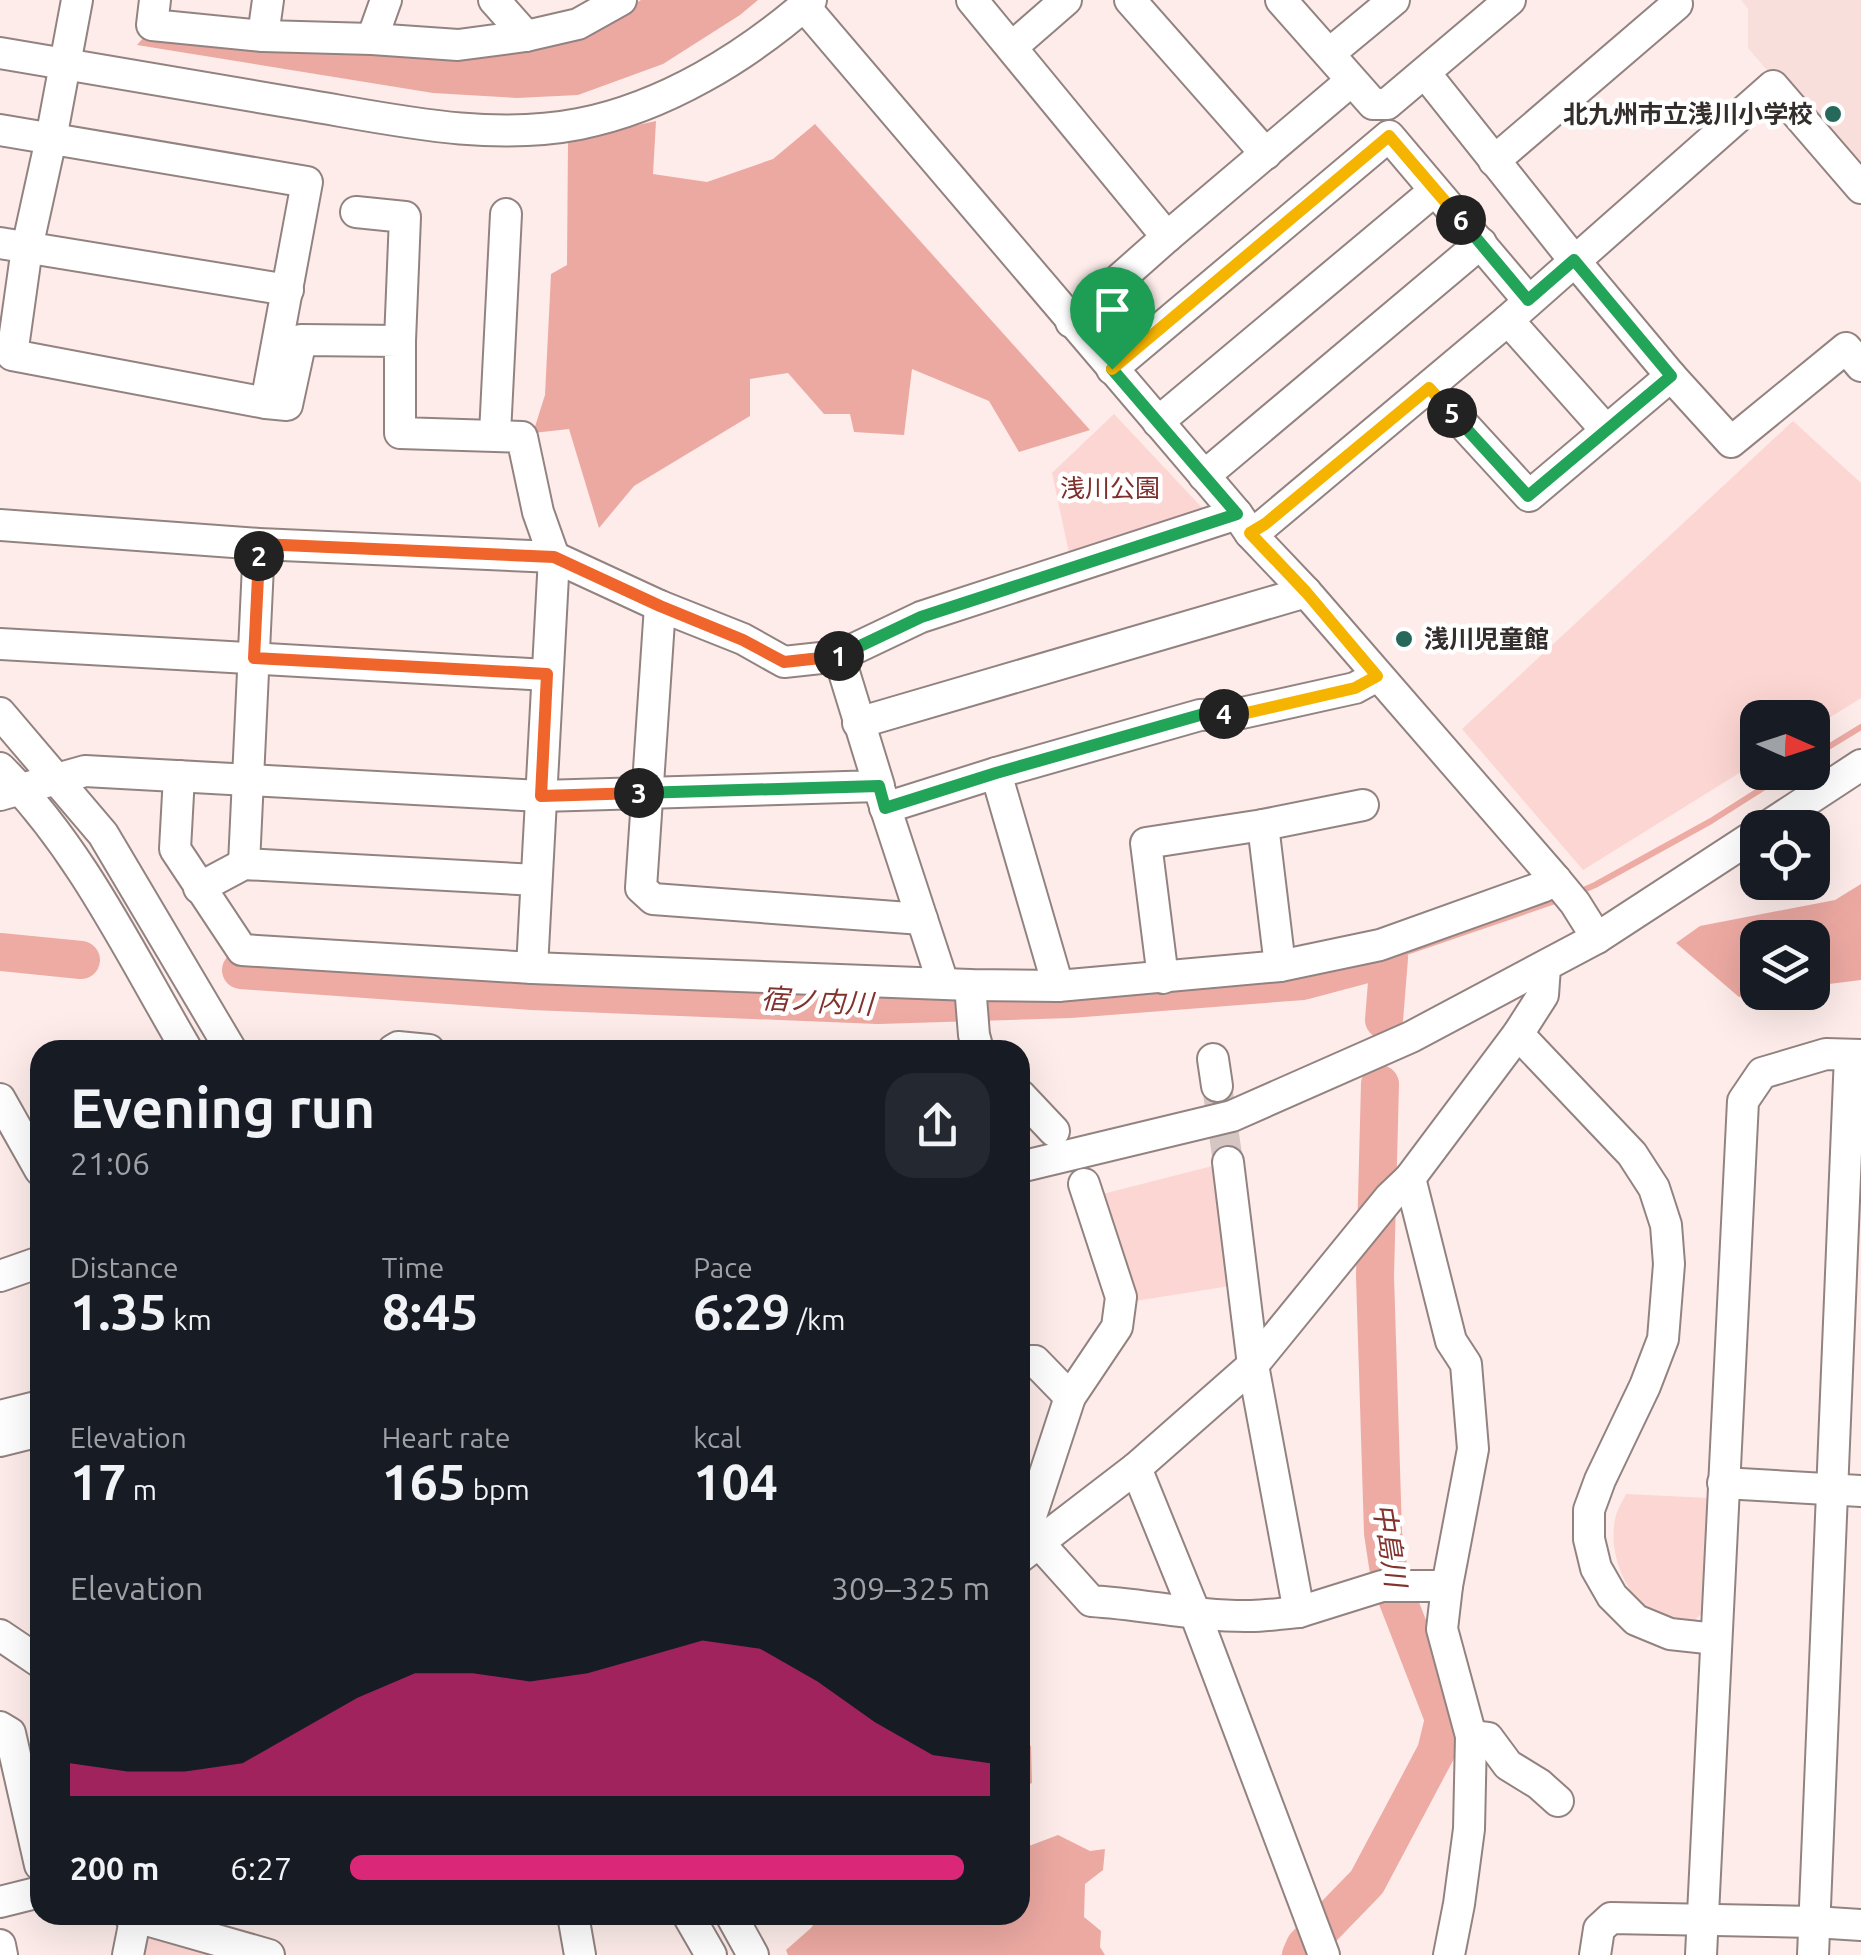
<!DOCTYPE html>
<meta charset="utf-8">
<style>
:root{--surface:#171b24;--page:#242831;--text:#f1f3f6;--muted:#9ea1a6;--accent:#db2777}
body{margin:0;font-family:Ubuntu,"Noto Sans JP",sans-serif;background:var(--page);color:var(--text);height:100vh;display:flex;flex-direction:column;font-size:38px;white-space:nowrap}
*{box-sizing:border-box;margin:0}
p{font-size:32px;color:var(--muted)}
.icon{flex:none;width:55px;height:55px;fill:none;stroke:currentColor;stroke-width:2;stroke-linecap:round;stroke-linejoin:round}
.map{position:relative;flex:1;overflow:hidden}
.sheet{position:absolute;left:30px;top:1040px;width:1000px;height:885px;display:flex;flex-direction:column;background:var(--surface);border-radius:30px;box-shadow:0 10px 40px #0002}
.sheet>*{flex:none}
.needle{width:65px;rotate:93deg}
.buttons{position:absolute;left:1740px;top:700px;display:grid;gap:20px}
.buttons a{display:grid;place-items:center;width:90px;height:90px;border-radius:20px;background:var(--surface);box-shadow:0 10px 40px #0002;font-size:50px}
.pin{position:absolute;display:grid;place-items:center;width:85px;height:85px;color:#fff;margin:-102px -42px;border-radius:50% 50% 50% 0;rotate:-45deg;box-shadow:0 0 10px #0007}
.pin .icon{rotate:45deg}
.km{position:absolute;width:50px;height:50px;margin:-25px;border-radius:50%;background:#222;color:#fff;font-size:28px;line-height:50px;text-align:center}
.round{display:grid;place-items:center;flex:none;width:105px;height:105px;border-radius:30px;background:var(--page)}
.headline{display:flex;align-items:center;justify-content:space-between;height:170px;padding:0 40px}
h1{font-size:55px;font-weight:700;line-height:75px}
.figures{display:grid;grid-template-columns:repeat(3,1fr);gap:15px;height:170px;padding:10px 40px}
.figures div{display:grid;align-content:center}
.figures b{font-size:50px;font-weight:700}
.figures small{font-size:28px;font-weight:400}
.figures p{font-size:28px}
.chart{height:280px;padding:20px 40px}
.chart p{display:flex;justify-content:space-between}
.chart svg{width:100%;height:180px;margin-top:10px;fill:var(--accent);opacity:.7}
ul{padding:0 40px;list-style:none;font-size:32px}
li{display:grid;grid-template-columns:160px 120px 1fr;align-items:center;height:75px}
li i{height:25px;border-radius:12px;background:var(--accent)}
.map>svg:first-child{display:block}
</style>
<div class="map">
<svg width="1861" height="1955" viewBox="0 0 1861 1955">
<rect width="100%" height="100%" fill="#fdecea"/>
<polygon fill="#f9dfdc" points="1741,0 1861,0 1861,180 1748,48 1748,9"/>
<g fill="#fcd6d2">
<polygon points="1114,414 1206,512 1069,553 1052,473"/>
<polygon points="1793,421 1861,483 1861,698 1813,728 1812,718 1758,718 1757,762 1583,870 1462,729"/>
<polygon points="1220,1164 1236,1285 1135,1301 1095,1196"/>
<path d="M1626 1494 1709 1498 1704 1612 1691 1623C1678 1621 1665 1618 1653 1612 1623 1594 1607 1549 1616 1515 1618 1508 1623 1501 1626 1494Z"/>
<polygon points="142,1929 223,1955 139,1955"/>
</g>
<g fill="#eca9a2">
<polygon points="641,0 758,0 740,15 663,64 578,95 517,98 433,93 137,45 144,37 368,51 597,25"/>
<polygon points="656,121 653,174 707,182 773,159 815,124 1090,430 1019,452 989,401 912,369 904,435 854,432 850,414 824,414 788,373 750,379 750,416 634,486 599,528 569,429 533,433 545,395 551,274 567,265 568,140"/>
<polygon points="1861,884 1861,980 1813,986 1812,938 1758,938 1758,992 1771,993 1739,997 1676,943 1700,926 1835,900"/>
<polygon points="1020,1738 1031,1746 1032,1783 1020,1788"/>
<polygon points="1020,1835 1029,1846 1058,1835 1090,1851 1105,1849 1103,1870 1085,1884 1084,1917 1101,1931 1100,1947 1105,1955 788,1955 786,1950 811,1928 820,1915 1020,1915"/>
</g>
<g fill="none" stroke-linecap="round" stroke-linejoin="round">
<g stroke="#edaba3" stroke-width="6">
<polyline points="1812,757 1861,727"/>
<polyline points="1579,892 1595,885 1711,821 1788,772"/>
<polyline points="1389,958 1558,900"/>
</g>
<g stroke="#edaba3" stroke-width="38">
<polyline points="0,952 81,960"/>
<polyline points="241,970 532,991 878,1005 1070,999 1303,981 1389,958 1384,1020"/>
<polyline points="1301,1955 1305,1946 1367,1882 1436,1752 1444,1719 1397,1598 1388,1566 1383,1533 1375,1276 1380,1084"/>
</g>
<polyline stroke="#d5c6c4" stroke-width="30" stroke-dasharray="30 15" stroke-linecap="butt" points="1217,1086 1228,1162"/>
<defs>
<g id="minor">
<polyline points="155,0 152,25 263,36 372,39 458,45 526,36 578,24 621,0"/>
<polyline points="494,0 526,36"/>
<polyline points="972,0 1167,237"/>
<polyline points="1130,0 1266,154"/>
<polyline points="1281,0 1373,104 1387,104 1510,0"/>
<polyline points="804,6 1237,514 1250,533 1306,592 1556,880 1575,903 1597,938"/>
<polyline points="263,36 268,0"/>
<polyline points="372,39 386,0"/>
<polyline points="1012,47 1066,0"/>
<path d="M0 53C100 70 200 87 300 104 391 119 487 142 579 124 665 107 746 57 811 0"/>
<polyline points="1330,53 1394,0"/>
<polyline points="1425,73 1574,260 1671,376 1529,496 1429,387"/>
<polyline points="0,130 307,182 266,403 12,355 27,248 51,139 77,0"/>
<polyline points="1494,161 1677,4 1675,0"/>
<polyline points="356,212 405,217 400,341"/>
<polyline points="0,243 288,290"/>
<polyline points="1508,320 1605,429"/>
<polyline points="1071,322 1167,237 1351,81"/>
<polyline points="1112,369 1389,136 1528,300"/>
<polyline points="1671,376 1731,442 1846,348 1861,366"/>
<polyline points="266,403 287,405 301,340 400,341 400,433 522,437 538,512 554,557 532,968"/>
<polyline points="1158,422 1434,191"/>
<polyline points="495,434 506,214"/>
<polyline points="1204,476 1481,243"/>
<polyline points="0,525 259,544 554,557 660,606 743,639 784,662 839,656 921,617 1237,514"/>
<polyline points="1250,533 1265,524 1508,320 1773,86 1861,188"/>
<polyline points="660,606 641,888 653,899 922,919"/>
<polyline points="0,644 547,675"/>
<polyline points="0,713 103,834 231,1050"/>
<polyline points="858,723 1306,592"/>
<path d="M0 768C80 847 130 953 187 1050"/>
<polyline points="996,773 1058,986"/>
<polyline points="179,776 175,849 242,950 532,968 970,985 1058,986 1280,966 1380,945 1542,887 1556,880"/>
<polyline points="880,791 943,983"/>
<polyline points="0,795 85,771 541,796 879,786 839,656"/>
<polyline points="885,808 996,773 1200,715 1242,713 1355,688 1377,676"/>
<polyline points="1263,825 1280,966"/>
<polyline points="1765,828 1861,765"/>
<polyline points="244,864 259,544"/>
<polyline points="199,888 244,864 536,880"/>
<polyline points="1163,978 1146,843 1263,825 1363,805"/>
<polyline points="970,985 974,1035 978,1050"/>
<polyline points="1518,1034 1632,1154 1654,1188 1666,1225 1669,1264 1663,1339 1645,1386 1600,1480 1589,1510 1589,1539 1596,1568 1612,1596 1636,1620 1670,1634 1716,1639"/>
<polyline points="393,1050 398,1047 429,1050"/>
<polyline points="1213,1059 1217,1086"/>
<polyline points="1020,1095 1054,1131"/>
<polyline points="0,1099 40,1170"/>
<polyline points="1228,1162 1253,1365 1299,1612 1382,1586 1447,1586 1473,1449 1466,1364 1451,1341 1410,1178"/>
<polyline points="1020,1167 1232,1116 1411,1037 1597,938 1758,833"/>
<path d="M1084 1184 1121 1297 1117 1327 1070 1397 1030 1519 1032 1531 1038 1542 1091 1601C1144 1604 1198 1617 1251 1616 1267 1616 1283 1613 1299 1612"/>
<polyline points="0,1276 40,1262"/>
<polyline points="1020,1361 1035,1361 1070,1397"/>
<polyline points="0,1416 40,1406"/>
<polyline points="0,1441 40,1431"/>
<polyline points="1136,1468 1195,1613 1324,1955"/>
<polyline points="1723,1483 1861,1491"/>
<polyline points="1020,1557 1136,1468 1253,1365 1390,1197 1410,1178 1518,1034 1543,995 1545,967"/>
<polyline points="1447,1586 1442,1629 1471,1736 1469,1829 1459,1904 1449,1955"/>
<polyline points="0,1635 40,1662"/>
<polyline points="0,1727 10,1733 40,1865"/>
<polyline points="1471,1736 1488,1738 1508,1765 1539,1784 1558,1801"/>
<polyline points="0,1902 40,1892"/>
<polyline points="129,1915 269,1955"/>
<polyline points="573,1915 580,1955"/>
<polyline points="688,1915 711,1955"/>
<polyline points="731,1915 753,1955"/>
<polyline points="0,1945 2,1955"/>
<polyline points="128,1955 136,1915"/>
<polyline points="1595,1955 1599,1929 1611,1918 1814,1922 1861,1925"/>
<polyline points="1701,1955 1743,1101 1762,1073 1826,1054 1861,1055"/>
<polyline points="1813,1955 1850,1055"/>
</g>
</defs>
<use href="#minor" stroke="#928381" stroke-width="34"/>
<use href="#minor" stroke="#fff" stroke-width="30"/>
</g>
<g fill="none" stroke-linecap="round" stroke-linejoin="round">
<defs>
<polyline id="split-1" points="839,656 921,617 1237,514 1112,369"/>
<polyline id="split-2" points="259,556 260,544 554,557 660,606 743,640 784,662 839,656"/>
<polyline id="split-3" points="259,556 254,658 547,674 541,796 639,793"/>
<polyline id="split-4" points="639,793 879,786 885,808 996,773 1200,715 1224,714"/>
<polyline id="split-5" points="1224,714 1242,714 1355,688 1377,676 1306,592 1250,533 1265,524 1429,388 1452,413"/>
<polyline id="split-6" points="1452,413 1528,496 1671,376 1574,260 1528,300 1461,220"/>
<polyline id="split-7" points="1112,369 1389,136 1461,220"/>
</defs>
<use href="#split-1" stroke="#fff" stroke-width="20"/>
<use href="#split-2" stroke="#fff" stroke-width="20"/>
<use href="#split-3" stroke="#fff" stroke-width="20"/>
<use href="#split-4" stroke="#fff" stroke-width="20"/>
<use href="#split-5" stroke="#fff" stroke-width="20"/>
<use href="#split-6" stroke="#fff" stroke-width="20"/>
<use href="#split-7" stroke="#fff" stroke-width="20"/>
<use href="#split-1" stroke="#22a559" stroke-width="12"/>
<use href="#split-2" stroke="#f0652b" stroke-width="12"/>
<use href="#split-3" stroke="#f0652b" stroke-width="12"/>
<use href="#split-4" stroke="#22a559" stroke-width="12"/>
<use href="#split-5" stroke="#f5b400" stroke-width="12"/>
<use href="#split-6" stroke="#22a559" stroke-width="12"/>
<use href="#split-7" stroke="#f5b400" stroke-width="12"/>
</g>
<g fill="#26695b" stroke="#fff" stroke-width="4">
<circle cx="1833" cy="114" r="10"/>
<circle cx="1404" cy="639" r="10"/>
</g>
<g text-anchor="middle" stroke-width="9" stroke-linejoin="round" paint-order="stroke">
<g font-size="25" font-weight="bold" fill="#332d2c" stroke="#fff" text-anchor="end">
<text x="1813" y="123">北九州市立浅川小学校</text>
<text x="1424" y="648" text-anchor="start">浅川児童館</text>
</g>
<g font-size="25" fill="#7e2f2b" stroke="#fff">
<text x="1110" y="497">浅川公園</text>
</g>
<g font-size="28" font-style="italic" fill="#82332e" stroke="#fff">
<text transform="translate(817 1001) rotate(3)" y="10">宿ノ内川</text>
<text transform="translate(1390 1545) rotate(81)" y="10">中島川</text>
</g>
</g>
</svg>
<div class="buttons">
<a><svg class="needle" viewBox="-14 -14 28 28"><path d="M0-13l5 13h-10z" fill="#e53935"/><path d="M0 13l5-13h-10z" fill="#9ea1a6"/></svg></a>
<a><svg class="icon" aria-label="locate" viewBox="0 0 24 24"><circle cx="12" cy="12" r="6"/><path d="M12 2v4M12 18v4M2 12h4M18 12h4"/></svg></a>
<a><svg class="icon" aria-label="layers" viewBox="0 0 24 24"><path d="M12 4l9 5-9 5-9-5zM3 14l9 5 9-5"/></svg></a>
</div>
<div class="pin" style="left:1112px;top:369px;background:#1e9e55"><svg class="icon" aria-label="arrive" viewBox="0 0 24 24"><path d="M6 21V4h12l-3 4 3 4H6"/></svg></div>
<b class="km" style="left:839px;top:656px">1</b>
<b class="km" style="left:259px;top:556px">2</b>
<b class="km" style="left:639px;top:793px">3</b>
<b class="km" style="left:1224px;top:714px">4</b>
<b class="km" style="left:1452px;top:413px">5</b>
<b class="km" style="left:1461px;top:220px">6</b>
<section class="sheet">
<div class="headline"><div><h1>Evening run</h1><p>21:06</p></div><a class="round"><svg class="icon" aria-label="share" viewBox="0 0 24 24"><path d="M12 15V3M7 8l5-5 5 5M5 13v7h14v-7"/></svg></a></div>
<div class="figures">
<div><p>Distance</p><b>1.35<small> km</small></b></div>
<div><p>Time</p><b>8:45</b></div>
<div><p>Pace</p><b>6:29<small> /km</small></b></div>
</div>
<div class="figures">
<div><p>Elevation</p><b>17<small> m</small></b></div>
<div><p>Heart rate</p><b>165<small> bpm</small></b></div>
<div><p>kcal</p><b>104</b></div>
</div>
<div class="chart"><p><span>Elevation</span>309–325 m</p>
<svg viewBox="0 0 160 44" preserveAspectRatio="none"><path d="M0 44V36L10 38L20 38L30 36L40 28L50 20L60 14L70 14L80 16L90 14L100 10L110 6L120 8L130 16L140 26L150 34L160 36V44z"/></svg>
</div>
<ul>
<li><b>200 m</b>6:27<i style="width:96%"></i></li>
</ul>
</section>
</div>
